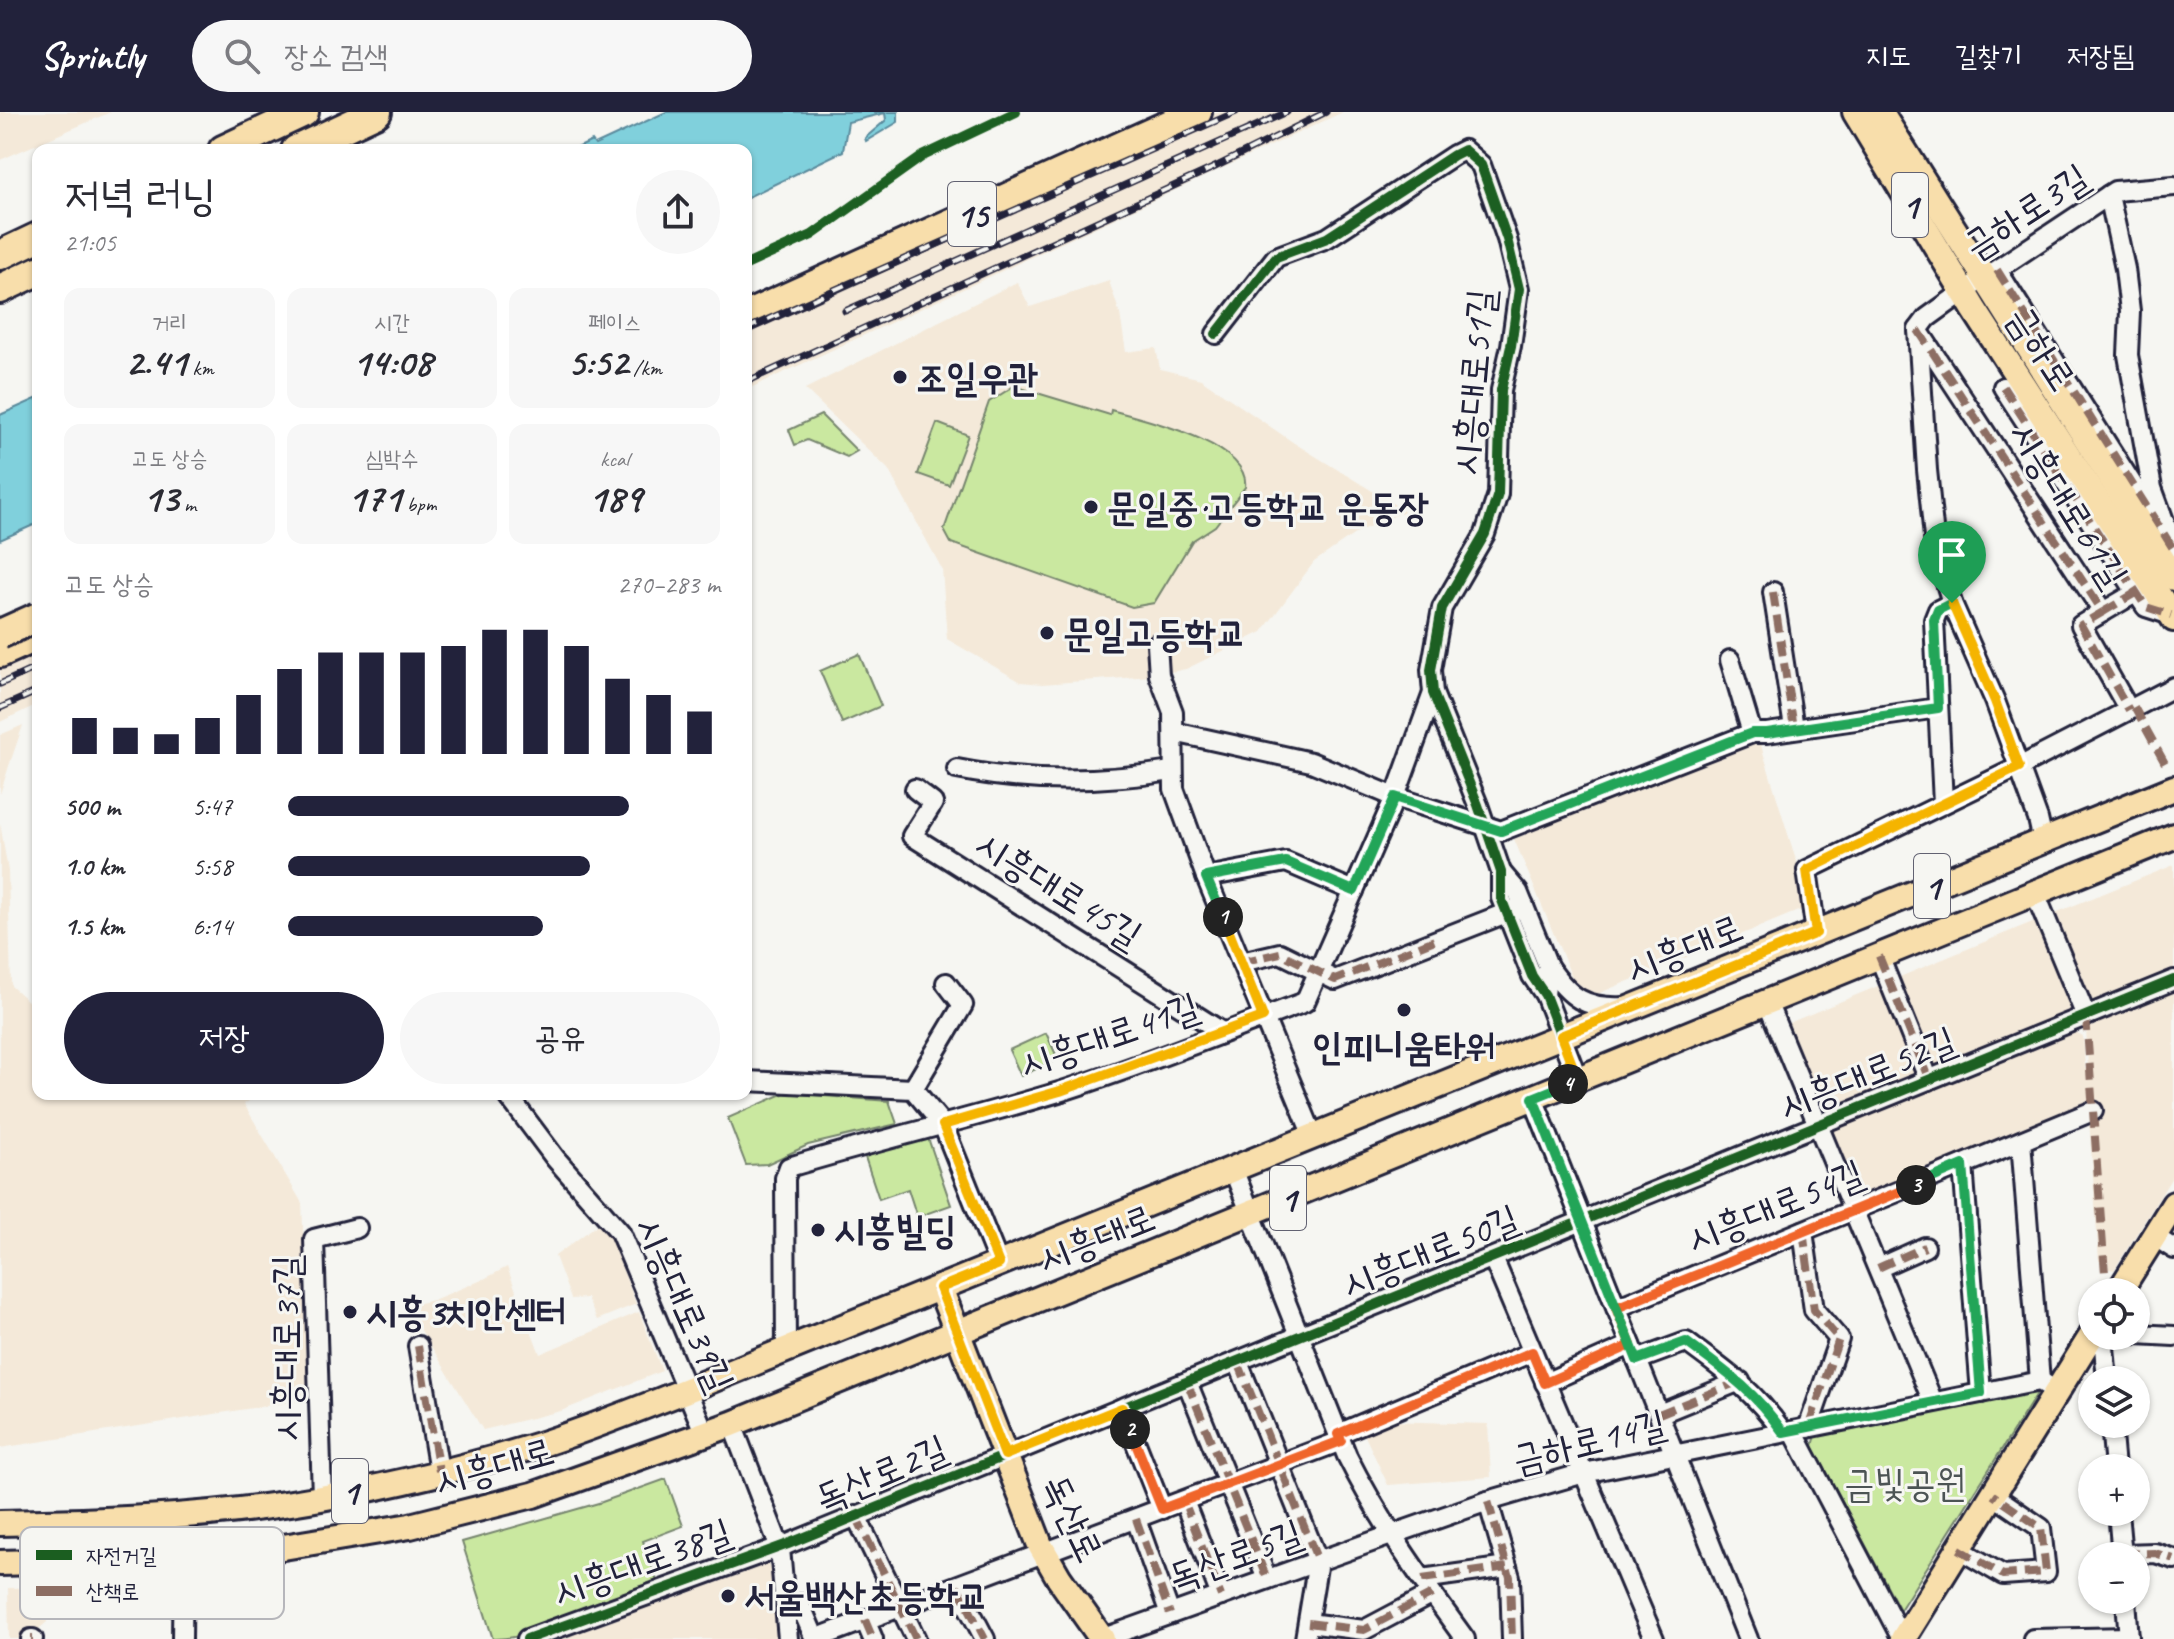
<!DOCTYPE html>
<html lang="ko">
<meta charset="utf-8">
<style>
:root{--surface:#fff;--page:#f7f7f7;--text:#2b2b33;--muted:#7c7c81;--accent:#22223b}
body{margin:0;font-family:Caveat,"Poor Story",sans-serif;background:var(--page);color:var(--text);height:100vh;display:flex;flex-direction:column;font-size:30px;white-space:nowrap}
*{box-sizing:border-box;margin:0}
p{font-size:26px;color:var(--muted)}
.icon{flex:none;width:44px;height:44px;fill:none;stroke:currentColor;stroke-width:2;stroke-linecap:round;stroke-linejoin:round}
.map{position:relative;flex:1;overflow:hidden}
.details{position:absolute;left:32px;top:32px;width:720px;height:956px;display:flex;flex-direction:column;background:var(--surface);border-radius:16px;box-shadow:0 2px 6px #0004}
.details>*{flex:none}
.controls{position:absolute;left:2078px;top:1166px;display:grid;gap:16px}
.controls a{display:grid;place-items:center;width:72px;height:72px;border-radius:50%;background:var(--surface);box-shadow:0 2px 6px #0004;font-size:40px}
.pin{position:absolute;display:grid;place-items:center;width:68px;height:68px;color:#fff;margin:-82px -34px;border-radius:50% 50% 50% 0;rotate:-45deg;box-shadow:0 0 8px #0007}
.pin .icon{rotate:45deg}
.km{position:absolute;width:40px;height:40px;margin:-20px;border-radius:50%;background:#222;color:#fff;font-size:22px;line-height:40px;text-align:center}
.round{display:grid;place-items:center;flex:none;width:84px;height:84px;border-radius:42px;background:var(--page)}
.headline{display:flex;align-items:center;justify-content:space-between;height:136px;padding:0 32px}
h1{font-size:44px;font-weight:600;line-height:60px}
.metrics{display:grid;grid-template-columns:repeat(3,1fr);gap:12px;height:136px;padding:8px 32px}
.metrics div{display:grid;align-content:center;border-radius:16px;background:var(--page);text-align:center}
.metrics b{font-size:40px;font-weight:600}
.metrics small{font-size:22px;font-weight:400}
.metrics p{font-size:22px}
.chart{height:224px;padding:16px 32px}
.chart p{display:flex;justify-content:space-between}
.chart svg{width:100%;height:144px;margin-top:8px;stroke:var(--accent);stroke-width:6}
.cta{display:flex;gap:16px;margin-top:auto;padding:16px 32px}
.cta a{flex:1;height:92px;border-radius:48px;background:var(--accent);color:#fff;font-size:32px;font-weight:600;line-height:92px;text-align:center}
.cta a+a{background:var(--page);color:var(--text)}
ul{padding:0 32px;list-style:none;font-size:26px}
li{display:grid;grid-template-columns:128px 96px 1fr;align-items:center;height:60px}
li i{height:20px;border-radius:10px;background:var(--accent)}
header{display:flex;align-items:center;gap:48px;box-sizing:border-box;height:112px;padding:0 40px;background:var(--accent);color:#fff}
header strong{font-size:38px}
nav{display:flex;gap:44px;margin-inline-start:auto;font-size:28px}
.search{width:560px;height:72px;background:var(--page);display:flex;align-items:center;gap:20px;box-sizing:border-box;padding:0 28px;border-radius:44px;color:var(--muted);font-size:30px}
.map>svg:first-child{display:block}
</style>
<header>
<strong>Sprintly</strong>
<div class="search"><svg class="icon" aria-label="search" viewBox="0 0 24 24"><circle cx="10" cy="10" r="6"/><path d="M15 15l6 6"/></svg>장소 검색</div>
<nav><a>지도</a><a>길찾기</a><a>저장됨</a></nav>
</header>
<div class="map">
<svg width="2174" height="1527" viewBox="0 0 2174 1527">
<rect width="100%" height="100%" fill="#f6f6f2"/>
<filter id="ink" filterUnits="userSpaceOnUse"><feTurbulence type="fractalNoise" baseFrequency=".0125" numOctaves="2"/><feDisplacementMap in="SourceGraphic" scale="16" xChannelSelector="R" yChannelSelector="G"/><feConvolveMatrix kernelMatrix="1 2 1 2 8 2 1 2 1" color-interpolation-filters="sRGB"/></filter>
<g filter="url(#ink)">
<g fill="#f4e9d9">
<polygon points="0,0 111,0 0,48"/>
<polygon points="1186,0 1343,0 746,278 746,200"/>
<polygon points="1109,169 1120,202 1126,240 1156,236 1160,257 1201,267 1294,331 1405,399 1359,419 1314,450 1262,520 1186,557 1151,564 1042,572 1021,570 947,527 942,457 888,357 805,277 1017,170 1030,195"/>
<polygon points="38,533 38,592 0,610 0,550"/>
<polygon points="23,613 9,654 0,682 0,623"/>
<polygon points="1759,627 1810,794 1590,885 1578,880 1514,727"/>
<polygon points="0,711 8,759 11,874 38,898 38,982 260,982 244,992 302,1091 310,1287 0,1336"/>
<polygon points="2174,753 2174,861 2093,893 2085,889 2050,803"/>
<polygon points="2042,806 2076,893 2074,901 1826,1002 1819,999 1784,913"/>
<polygon points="2174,874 2174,1062 2114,1158 2109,1157 2108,1148 2099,1149 2088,993 1861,1089 1854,1086 1829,1024 1832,1017 2072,918 2083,924 2085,957 2088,957 2086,915 2092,915 2096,906"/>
<polygon points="601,1110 606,1114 636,1192 597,1208 587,1186 571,1187 555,1144"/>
<polygon points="507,1155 540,1242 639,1200 662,1259 561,1299 483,1318 406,1194 433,1188 482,1168"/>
<polygon points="1387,1309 1488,1312 1491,1365 1388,1373 1365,1324 1364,1318"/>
<polygon points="768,1452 772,1460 779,1527 562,1527"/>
<polygon points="46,1475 47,1510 27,1527 9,1527 8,1476"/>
</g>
<g fill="#cae8a0" stroke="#76856e" stroke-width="2">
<path d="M1014 274 1110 303 1111 298C1143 307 1251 331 1245 375L1215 414 1192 429 1154 491 1132 495 951 431 944 418 989 290Z"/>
<polygon points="821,303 857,339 847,345 807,328 795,333 789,318"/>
<polygon points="937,311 968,323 949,373 918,362"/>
<polygon points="859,542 881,594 842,611 820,559"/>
<polygon points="1046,921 1058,947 1021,964 1009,938"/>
<polygon points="785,981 889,989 897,1012 808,1033 767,1052 746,1053 728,1006"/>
<polygon points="927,1023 951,1093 917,1105 908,1077 879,1087 865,1045"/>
<polygon points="2038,1280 1900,1498 1813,1334 1816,1323"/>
<path d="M666 1367 683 1414 643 1429 659 1475C615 1491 538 1527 493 1527L462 1430 602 1390Z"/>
</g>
<g fill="#80d0dc" stroke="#5a8a9c" stroke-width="2">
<polygon points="666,0 898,0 898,10 866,29 865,26 886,8 885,1 848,10 843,39 746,86 746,38 573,38 592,29 595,33"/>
<polygon points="38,286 38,411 0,428 0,303"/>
</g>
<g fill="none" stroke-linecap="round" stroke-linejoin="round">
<defs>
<g id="minor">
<polyline points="2109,83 2125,157 2130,199 2128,243 2152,376 2174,436"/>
<polyline points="1997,158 2153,405"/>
<polyline points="1918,218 2103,500 2081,513 2129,598"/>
<polyline points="1216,222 1276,145 1327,126 1454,43 1464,38 1481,53 1507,127 1519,177 1511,234 1501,278 1498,382 1485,422 1442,496 1431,558 1433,581 1478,693 1501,760 1501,786 1532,864 1545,883 1578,968"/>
<polyline points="2003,275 2146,495 2171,503"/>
<polyline points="1773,480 1794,616"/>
<polyline points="2103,500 2137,480"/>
<polyline points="1157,532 1159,563 1173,600 1174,677 1206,765 1313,1024"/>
<polyline points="1730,548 1752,621"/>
<polyline points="1174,620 1311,650 1395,685 1501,719 1752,621 1767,621 1938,596"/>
<path d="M957 657C1027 671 1102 670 1172 659"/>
<polyline points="915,677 933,691 912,724 1222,920"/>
<polyline points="1943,691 1934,508 1938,498 1952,491"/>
<polyline points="2043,729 2038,707 1995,589 1952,491 1935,435 1927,358 1918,218 1927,206 1963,180 2115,79 2174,74"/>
<polyline points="1501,760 1518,780 1548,854 1545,883"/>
<polyline points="1206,765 1286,750 1354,779"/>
<polyline points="2035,781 2086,904"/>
<polyline points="1816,821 1807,758 2019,655 2174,575"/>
<polyline points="1879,844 1929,968"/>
<polyline points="1241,850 1280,841 1335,868 1524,794"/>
<path d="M1548 854C1570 886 1585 897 1624 895"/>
<polyline points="1767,890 1933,1290"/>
<polyline points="746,969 913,977 943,1013 999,1152"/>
<polyline points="913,977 963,893 946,871"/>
<polyline points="507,982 555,1046 620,1120 705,1322"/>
<polyline points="1533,986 1748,1527"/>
<polyline points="2021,1029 2040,1269"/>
<polyline points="1963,1053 1981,1281"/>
<path d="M1233 1057 1347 1344C1380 1410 1422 1468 1465 1527"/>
<polyline points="1803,1119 1814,1198 1839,1227 1808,1316"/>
<polyline points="2154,1124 2174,1137"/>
<polyline points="1493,1146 1654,1527"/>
<polyline points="1878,1156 1925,1135"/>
<polyline points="1616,1196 2093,999"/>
<polyline points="2136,1222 2174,1224"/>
<polyline points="2103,1224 2107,1268"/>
<polyline points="418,1234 439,1359"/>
<path d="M786 1239 785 1066 789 1055C879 1028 970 1007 1059 980 1142 954 1224 920 1305 890L1395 685 1433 581"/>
<path d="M1637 1248 1686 1230C1728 1261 1753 1278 1783 1320"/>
<polyline points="1238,1250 1318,1449 1305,1527"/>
<polyline points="1187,1270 1267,1467"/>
<polyline points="1545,1271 1631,1233"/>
<polyline points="1122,1296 1162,1397"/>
<polyline points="1659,1302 1740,1269"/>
<polyline points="732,1312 780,1436 788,1527"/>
<polyline points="2111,1312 2115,1356"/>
<polyline points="1793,1319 1902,1527"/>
<polyline points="1338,1322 1532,1240"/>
<polyline points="322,1385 314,1127 357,1116"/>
<polyline points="1184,1389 1221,1484"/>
<polyline points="1488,1389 1510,1465 1512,1527"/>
<polyline points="2118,1400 2122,1444"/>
<polyline points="856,1404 916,1527"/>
<polyline points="1136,1407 1170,1502"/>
<polyline points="1959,1437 2003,1463 2046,1460 2041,1416 1993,1383"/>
<polyline points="2122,1442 2155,1441 2174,1447"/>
<polyline points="1422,1467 1507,1455"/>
<polyline points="957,1474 985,1527"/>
<polyline points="2126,1488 2129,1527"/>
<polyline points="785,1493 800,1492 815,1527"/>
<polyline points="865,1508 873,1527"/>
<polyline points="1308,1511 1364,1518 1432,1482"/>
<polyline points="31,1527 33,1527"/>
<polyline points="182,1527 183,1446"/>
<polyline points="527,1527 788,1432 2174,868"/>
<polyline points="815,1527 1341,1329"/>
<polyline points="1101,1527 1391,1423 1488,1389 1584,1361 2040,1269 2056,1279"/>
<polyline points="2033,1527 2129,1525"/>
</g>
<g id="major">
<polyline points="1855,0 1974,197 2174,507"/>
<polyline points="1880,0 2174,466"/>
<polyline points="940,1176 1040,1433 1059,1466 1102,1527"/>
<polyline points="2119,1180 2174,1092"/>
<path d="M0 1411C97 1409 195 1406 291 1391 374 1378 458 1358 539 1333 589 1317 638 1297 687 1278L2174 676"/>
<polyline points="0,1451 183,1446 253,1440 410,1414 533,1383 732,1312 2174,724"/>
<polyline points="1903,1527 2092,1223"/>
</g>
<g id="highway">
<polyline points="223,38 304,0"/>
<polyline points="296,38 377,0"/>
<polyline points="0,143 38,125"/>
<polyline points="0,177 38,159"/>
<polyline points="746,204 1197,0"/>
<polyline points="0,541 38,524"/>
</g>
</defs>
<use href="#minor" stroke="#22223b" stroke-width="24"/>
<use href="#major" stroke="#22223b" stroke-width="30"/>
<use href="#highway" stroke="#22223b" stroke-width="34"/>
<use href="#minor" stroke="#f6f6f2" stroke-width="18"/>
<use href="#major" stroke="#f8deab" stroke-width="24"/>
<use href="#highway" stroke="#f8deab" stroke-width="28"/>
<defs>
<g id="rail">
<polyline points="845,199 1287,0"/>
<polyline points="746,217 1236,0"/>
<polyline points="746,270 1213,56 1326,0"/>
<polyline points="0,572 38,555"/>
<polyline points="0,596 38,579"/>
</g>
</defs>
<use href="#rail" stroke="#22223b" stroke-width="7"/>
<use href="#rail" stroke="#f6f6f2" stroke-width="4" stroke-dasharray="12" stroke-linecap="butt"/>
<defs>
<polyline id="highway-bridge" points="0,522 38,505"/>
</defs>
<use href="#highway-bridge" stroke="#22223b" stroke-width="34" stroke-linecap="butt"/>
<use href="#highway-bridge" stroke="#f8deab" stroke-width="28"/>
<g stroke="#8d6e63" stroke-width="8" stroke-dasharray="16 8" stroke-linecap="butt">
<polyline points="1997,158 2174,438"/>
<polyline points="1918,218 2103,500 2081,513 2129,598"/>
<polyline points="2003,275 2146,495 2171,503"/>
<polyline points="1773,480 1794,616"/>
<polyline points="2103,500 2137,480"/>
<polyline points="2134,595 2167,655"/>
<polyline points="1206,765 1286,750 1354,779"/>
<polyline points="1879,844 1929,968"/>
<polyline points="1241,850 1280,841 1335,868 1437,827"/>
<polyline points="2086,904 2106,1175"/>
<polyline points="1803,1119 1814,1198 1839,1227 1808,1316"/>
<polyline points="1878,1156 1925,1135"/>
<polyline points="418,1234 439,1359"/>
<path d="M1637 1248 1686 1230C1728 1261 1753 1278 1783 1320"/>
<polyline points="1238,1250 1318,1449"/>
<polyline points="1187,1270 1267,1467"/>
<polyline points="1545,1271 1631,1233"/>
<polyline points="1122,1296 1162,1397"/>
<polyline points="1659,1302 1740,1269"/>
<polyline points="1184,1389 1221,1484"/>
<polyline points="1488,1389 1510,1465 1512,1527"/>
<polyline points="856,1404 916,1527"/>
<polyline points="1136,1407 1170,1502"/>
<polyline points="1959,1437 2003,1463 2046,1460 2041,1416 1993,1383"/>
<polyline points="2122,1442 2155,1441 2174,1447"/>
<polyline points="1422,1467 1507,1455"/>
<polyline points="957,1474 985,1527"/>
<polyline points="865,1508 873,1527"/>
<polyline points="1308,1511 1364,1518 1432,1482"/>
<polyline points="31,1527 33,1527"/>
</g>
<defs>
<g id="cycleway">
<polyline points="746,153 812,123 923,44 1016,0"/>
<polyline points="1216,222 1276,145 1327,126 1454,43 1464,38 1481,53 1507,127 1519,177 1511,234 1501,278 1498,382 1485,422 1442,496 1431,558 1433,581 1478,693 1501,760 1501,786 1532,864 1545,883 1578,968"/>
<polyline points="527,1527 788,1432 2174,868"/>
</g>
</defs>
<use href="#cycleway" stroke="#f6f6f2" stroke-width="15"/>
<use href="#cycleway" stroke="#1b5e20" stroke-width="10"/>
</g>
</g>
<g fill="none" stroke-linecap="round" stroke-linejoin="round" filter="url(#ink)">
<defs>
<polyline id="split-1" points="1223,805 1206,765 1286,750 1354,779 1395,685 1501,719 1752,621 1767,621 1938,596 1934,508 1938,498 1952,491"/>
<polyline id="split-2" points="1130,1317 1122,1296 1005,1343 940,1176 999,1152 943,1013 1060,979 1263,905 1223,805"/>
<polyline id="split-3" points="1130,1317 1162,1397 1341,1329 1338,1322 1532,1240 1545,1271 1631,1233 1616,1196 1916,1073"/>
<path id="split-4" d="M1568 972 1533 986 1637 1248 1686 1230C1728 1261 1753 1278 1783 1320L1981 1281 1963 1053 1916 1073"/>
<polyline id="split-5" points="1568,972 1578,968 1561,924 1816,821 1807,758 2019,655 1995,589 1952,491"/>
</defs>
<use href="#split-1" stroke="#fff" stroke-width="16"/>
<use href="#split-2" stroke="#fff" stroke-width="16"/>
<use href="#split-3" stroke="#fff" stroke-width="16"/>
<use href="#split-4" stroke="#fff" stroke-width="16"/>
<use href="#split-5" stroke="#fff" stroke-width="16"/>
<use href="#split-1" stroke="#22a559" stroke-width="10"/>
<use href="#split-2" stroke="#f5b400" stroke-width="10"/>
<use href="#split-3" stroke="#f0652b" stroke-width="10"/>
<use href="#split-4" stroke="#22a559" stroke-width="10"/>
<use href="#split-5" stroke="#f5b400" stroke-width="10"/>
</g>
<g fill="#22223b" stroke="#f6f6f2" stroke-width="3">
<circle cx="900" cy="265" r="8"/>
<circle cx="1091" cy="395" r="8"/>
<circle cx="1047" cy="521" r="8"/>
<circle cx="1404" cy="898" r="8"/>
<circle cx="818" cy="1118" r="8"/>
<circle cx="350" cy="1200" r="8"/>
<circle cx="728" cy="1484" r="8"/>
</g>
<g text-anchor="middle" stroke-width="6" stroke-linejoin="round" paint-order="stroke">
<g fill="#f6f6f2" stroke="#626272" stroke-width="2">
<rect x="1892" y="61" width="36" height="64" rx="6"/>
<rect x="948" y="70" width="48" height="64" rx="6"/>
<rect x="1914" y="742" width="36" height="64" rx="6"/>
<rect x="1270" y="1054" width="36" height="64" rx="6"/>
<rect x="332" y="1347" width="36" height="64" rx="6"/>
</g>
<g font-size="36" font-weight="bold" fill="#22223b">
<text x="1910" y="106">1</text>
<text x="972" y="115">15</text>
<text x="1932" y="787">1</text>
<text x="1288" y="1099">1</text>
<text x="350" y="1392">1</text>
</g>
<g font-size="38" fill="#22223b" stroke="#f6f6f2">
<text transform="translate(2026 99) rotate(-33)" y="13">금하로3길</text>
<text transform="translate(2042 236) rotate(57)" y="13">금하로</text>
<text transform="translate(1473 270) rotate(-85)" y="13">시흥대로51길</text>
<text transform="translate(2069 392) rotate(58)" y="13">시흥대로61길</text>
<text transform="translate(1059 777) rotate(32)" y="13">시흥대로45길</text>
<text transform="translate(1684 836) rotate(-22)" y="13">시흥대로</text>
<text transform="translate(1109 923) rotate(-19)" y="13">시흥대로41길</text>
<text transform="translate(1867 961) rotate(-22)" y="13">시흥대로52길</text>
<text transform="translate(1775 1094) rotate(-22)" y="13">시흥대로54길</text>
<text transform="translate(1096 1126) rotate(-22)" y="13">시흥대로</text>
<text transform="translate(1430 1139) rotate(-22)" y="13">시흥대로50길</text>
<text transform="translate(685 1192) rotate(66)" y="13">시흥대로39길</text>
<text transform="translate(286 1236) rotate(-90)" y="13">시흥대로37길</text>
<text transform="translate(1589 1329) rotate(-14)" y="13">금하로14길</text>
<text transform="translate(494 1354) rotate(-16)" y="13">시흥대로</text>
<text transform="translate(881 1361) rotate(-23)" y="13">독산로2길</text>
<text transform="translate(1073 1406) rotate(64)" y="13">독산로</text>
<text transform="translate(1235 1443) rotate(-20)" y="13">독산로5길</text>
<text transform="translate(642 1450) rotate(-20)" y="13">시흥대로38길</text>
</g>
<g font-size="38" font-weight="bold" fill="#22223b" stroke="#f6f6f2" text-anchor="start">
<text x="916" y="278">조일우관</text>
<text x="1107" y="408">문일중·고등학교 운동장</text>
<text x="1063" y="534">문일고등학교</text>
<text x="1404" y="947" text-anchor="middle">인피니움타워</text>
<text x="834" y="1131">시흥빌딩</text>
<text x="366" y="1213">시흥3치안센터</text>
<text x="744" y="1497">서울백산초등학교</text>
</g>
<g font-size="38" fill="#4c5454" stroke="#f6f6f2">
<text x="1905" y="1384">금빛공원</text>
</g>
</g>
<rect x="20" y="1415" width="264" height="92" rx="12" fill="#f6f6f2" stroke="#b6b6bb" stroke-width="2"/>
<rect x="36" y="1438" width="36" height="10" fill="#1b5e20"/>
<rect x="36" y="1474" width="36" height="10" fill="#8d6e63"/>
<g font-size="22" fill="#22223b">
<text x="86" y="1451">자전거길</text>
<text x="86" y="1487">산책로</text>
</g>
</svg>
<div class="controls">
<a><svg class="icon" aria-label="locate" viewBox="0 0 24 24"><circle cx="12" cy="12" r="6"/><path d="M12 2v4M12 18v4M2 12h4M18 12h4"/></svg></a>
<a><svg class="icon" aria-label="layers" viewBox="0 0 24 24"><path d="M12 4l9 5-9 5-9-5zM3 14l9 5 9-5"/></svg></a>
<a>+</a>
<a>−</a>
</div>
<div class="pin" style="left:1952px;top:491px;background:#1e9e55"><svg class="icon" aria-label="arrive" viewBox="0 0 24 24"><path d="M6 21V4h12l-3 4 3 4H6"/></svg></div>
<b class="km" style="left:1223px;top:805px">1</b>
<b class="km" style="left:1130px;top:1317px">2</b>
<b class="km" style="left:1916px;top:1073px">3</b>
<b class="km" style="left:1568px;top:972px">4</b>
<section class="details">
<div class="headline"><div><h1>저녁 러닝</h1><p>21:05</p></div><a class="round"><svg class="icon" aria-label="share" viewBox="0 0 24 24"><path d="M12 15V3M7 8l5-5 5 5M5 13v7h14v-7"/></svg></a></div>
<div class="metrics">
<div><p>거리</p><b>2.41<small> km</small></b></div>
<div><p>시간</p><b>14:08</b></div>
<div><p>페이스</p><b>5:52<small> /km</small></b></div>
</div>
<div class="metrics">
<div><p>고도 상승</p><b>13<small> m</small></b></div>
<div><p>심박수</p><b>171<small> bpm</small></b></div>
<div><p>kcal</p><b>189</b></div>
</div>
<div class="chart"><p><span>고도 상승</span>270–283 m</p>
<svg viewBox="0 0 160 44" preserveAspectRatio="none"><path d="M5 44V33M15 44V36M25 44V38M35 44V33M45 44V26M55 44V18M65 44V13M75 44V13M85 44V13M95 44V11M105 44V6M115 44V6M125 44V11M135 44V21M145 44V26M155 44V31"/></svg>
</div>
<ul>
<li><b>500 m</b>5:47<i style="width:79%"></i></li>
<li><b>1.0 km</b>5:58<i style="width:70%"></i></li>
<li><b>1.5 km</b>6:14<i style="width:59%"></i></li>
</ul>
<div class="cta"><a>저장</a><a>공유</a></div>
</section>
</div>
